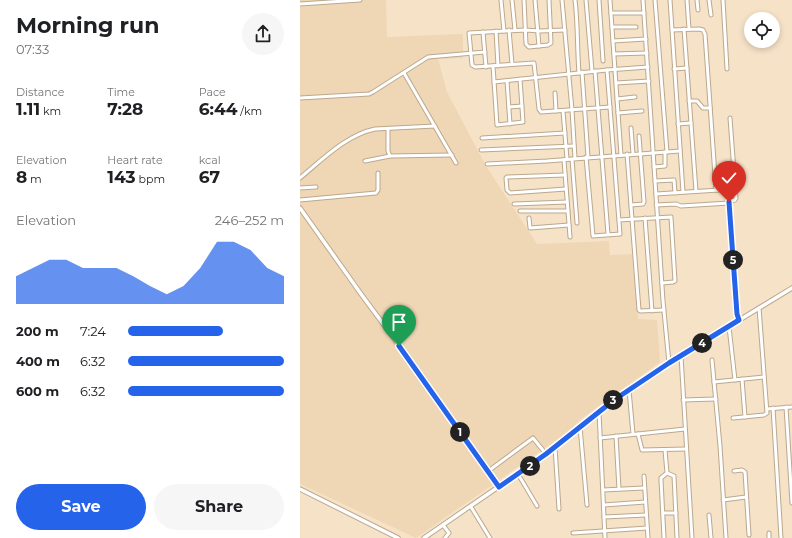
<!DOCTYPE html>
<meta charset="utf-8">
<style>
:root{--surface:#fff;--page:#f6f6f6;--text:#202124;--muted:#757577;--accent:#2563eb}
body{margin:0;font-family:Montserrat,sans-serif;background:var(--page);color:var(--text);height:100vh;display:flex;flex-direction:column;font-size:15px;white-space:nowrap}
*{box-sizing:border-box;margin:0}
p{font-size:13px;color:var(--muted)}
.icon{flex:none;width:22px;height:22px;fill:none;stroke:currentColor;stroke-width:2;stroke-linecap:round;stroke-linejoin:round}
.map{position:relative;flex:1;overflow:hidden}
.details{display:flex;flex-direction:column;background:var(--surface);width:300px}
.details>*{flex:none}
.buttons{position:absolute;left:444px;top:12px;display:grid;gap:8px}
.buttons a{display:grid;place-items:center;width:36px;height:36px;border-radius:50%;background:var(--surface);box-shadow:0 2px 6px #0003;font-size:20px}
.pin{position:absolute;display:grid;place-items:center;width:34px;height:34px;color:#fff;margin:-41px -17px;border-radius:50% 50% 50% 0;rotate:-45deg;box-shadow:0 0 4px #0007}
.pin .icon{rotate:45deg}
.km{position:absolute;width:20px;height:20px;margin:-10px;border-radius:50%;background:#222;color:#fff;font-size:11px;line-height:20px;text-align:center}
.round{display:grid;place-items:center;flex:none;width:42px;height:42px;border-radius:21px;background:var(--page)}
.head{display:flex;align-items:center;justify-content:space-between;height:68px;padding:0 16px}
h1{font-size:22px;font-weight:700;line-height:30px}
.stats{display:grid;grid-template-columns:repeat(3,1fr);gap:6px;height:68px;padding:4px 16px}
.stats div{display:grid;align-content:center}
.stats b{font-size:17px;font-weight:700}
.stats small{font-size:11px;font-weight:400}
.stats p{font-size:11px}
.chart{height:112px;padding:8px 16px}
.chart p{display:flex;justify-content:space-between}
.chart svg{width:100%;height:72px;margin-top:4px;fill:var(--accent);opacity:.7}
.primary-button{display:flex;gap:8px;margin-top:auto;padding:8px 16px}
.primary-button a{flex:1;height:46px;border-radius:24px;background:var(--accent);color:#fff;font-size:16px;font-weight:700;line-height:46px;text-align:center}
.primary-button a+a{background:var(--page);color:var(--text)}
ul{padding:0 16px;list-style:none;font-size:13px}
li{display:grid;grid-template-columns:64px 48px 1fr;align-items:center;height:30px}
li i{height:10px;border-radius:5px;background:var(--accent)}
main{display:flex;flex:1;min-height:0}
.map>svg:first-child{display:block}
</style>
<main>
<section class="details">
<div class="head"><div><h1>Morning run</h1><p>07:33</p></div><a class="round"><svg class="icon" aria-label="share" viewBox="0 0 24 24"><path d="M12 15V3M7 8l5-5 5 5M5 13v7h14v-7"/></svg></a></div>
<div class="stats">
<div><p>Distance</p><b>1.11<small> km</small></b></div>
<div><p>Time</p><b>7:28</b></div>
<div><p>Pace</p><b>6:44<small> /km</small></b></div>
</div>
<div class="stats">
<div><p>Elevation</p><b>8<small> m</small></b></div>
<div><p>Heart rate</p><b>143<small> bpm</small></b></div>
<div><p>kcal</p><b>67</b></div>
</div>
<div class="chart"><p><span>Elevation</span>246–252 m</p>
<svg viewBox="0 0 160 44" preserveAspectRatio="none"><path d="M0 44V27L10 22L20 17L30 17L40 22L50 22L60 22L70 27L80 33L90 38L100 33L110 22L120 6L130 6L140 11L150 22L160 27V44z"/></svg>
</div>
<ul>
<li><b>200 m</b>7:24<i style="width:61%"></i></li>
<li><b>400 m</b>6:32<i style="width:100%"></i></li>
<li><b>600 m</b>6:32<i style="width:100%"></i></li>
</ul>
<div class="primary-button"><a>Save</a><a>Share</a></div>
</section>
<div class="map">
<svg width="492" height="538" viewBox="0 0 492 538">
<rect width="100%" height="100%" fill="#f6e2c7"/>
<polygon fill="#efd7b5" points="0,0 86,0 87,37 163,34 163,58 138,59 147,92 186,166 237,244 309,241 310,255 332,254 338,319 357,320 360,362 281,419 268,432 116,538 0,484"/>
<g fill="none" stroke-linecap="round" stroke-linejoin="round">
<defs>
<g id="minor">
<polyline points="201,0 204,31"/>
<polyline points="212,0 215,30"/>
<polyline points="224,0 226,44 229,47 248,45 251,43 249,0"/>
<polyline points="235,0 239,46"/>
<polyline points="262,0 272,110 275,158"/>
<path d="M275 0C278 24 277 48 279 73"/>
<polyline points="286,0 292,71"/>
<polyline points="299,0 303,61"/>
<polyline points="310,0 321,155"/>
<polyline points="343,0 363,301 369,363"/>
<polyline points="355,0 367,152"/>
<polyline points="370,0 383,192"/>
<polyline points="387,0 389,29"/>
<polyline points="397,0 398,10"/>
<polyline points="409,0 411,15"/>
<polyline points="423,0 427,69"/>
<polyline points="0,4 60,0"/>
<polyline points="311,13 344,13"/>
<polyline points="312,27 336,27"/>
<polyline points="384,29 396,191"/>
<polyline points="209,30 212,64"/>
<polyline points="265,30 240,31 225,30 169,33 172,65 175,67 234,63 239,109 241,112 310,107"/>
<polyline points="372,30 399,29 403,30 405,34 416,190"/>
<polyline points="196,31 198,66"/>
<polyline points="183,32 186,67"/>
<polyline points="313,41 346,39"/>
<polyline points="314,54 347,53"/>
<polyline points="193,66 197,125 223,122 220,79"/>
<polyline points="374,69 387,68"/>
<polyline points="295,71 308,234"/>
<polyline points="282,72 288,157"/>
<polyline points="104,73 156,163"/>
<polyline points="207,81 210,124"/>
<polyline points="194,82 307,70 348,67"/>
<polyline points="316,83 349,81"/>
<polyline points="255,93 256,111"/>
<polyline points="0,98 69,94 73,92 128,57 185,52"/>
<polyline points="317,99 335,97"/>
<polyline points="389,101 397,101 403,108 410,108"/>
<polyline points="209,107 222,106"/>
<polyline points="263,111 267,159"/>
<polyline points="318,113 342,111"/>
<polyline points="430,118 436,198 435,200 429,202 429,204 437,313 439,320"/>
<polyline points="378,124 391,123"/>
<polyline points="331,128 333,154"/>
<polyline points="88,129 88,151 90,156 152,155"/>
<polyline points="182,138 265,133"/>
<polyline points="181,150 274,146"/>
<polyline points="327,154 339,310 340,311 364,310"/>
<polyline points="286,157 293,236 320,234 307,70"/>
<polyline points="272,159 277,223"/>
<polyline points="264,160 270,237"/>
<polyline points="65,161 90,156"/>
<polyline points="187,164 247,161 380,151"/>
<polyline points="354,167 365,166 365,152"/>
<polyline points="265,175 207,177 206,178 207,190 210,193 266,189"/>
<path d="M0 178C22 160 46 135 75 129L135 126"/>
<polyline points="355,181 374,180 375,193"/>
<polyline points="0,188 16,187"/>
<polyline points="356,194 435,189"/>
<polyline points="0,200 76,193 78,190 78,173"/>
<polyline points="214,204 267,202"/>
<polyline points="331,205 343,204 344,202 339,136"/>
<polyline points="356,205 376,204 381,206 429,203"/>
<polyline points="220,211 268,211"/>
<polyline points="229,218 230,228 269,225"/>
<polyline points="345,218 352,311"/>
<polyline points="319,220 371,217 375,281 373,282 362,283"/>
<polyline points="429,327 435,380"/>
<polyline points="381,356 392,538"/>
<polyline points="412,360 420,446 426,538"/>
<polyline points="442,379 445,417"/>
<polyline points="414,382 464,377"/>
<polyline points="329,390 333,434"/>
<polyline points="383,400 416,399"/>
<polyline points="486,407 492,503"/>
<polyline points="473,408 481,538"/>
<polyline points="467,409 492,407"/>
<polyline points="299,412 305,538"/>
<polyline points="433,418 464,415 467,413 459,308"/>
<polyline points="280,427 287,505"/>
<polyline points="338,434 342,450 386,449"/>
<polyline points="316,436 319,489"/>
<polyline points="300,438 385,429"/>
<polyline points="255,447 259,509"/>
<polyline points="434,471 442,470 445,472 449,535"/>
<polyline points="187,472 233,438 246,454"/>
<polyline points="367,473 374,476 377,538"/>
<polyline points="218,474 237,506"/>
<polyline points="344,476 348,538"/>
<polyline points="303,490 344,488"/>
<polyline points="423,500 446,497"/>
<polyline points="304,505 345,502"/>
<polyline points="171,507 190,538"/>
<polyline points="363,513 376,513"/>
<polyline points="409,515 411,538"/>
<polyline points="304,517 346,515"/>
<polyline points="143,525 149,533 145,538"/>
<polyline points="273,533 347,528"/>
<polyline points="469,533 469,538"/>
<polyline points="364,538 361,480 361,478 367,473 365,450"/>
</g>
<g id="tertiary">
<polyline points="0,208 61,294 107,356 199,487"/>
<polyline points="0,489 98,538"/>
<polyline points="124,538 246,454 314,400 369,363 492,288"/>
</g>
</defs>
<use href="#minor" stroke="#bba88e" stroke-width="5"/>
<use href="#tertiary" stroke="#bba88e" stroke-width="5.5"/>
<use href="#minor" stroke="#fff" stroke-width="3"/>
<use href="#tertiary" stroke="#fff" stroke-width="3.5"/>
</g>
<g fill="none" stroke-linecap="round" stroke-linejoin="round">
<defs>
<polyline id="route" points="99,346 199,487 246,454 314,400 369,363 439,320 437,314 429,202"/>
</defs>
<use href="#route" stroke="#fff" stroke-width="8"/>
<use href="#route" stroke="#2563eb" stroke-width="5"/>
</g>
</svg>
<div class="buttons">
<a><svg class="icon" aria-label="locate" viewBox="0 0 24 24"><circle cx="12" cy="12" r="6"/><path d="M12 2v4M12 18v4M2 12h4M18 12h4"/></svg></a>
</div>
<div class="pin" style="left:99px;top:346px;background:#1e9e55"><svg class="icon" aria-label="arrive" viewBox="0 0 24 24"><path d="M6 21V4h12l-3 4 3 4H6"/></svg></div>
<div class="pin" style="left:429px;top:202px;background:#d93025"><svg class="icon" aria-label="check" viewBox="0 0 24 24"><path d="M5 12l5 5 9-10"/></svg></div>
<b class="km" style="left:160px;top:432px">1</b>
<b class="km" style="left:230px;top:466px">2</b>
<b class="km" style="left:313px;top:400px">3</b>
<b class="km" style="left:402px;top:343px">4</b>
<b class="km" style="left:433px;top:260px">5</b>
</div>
</main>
